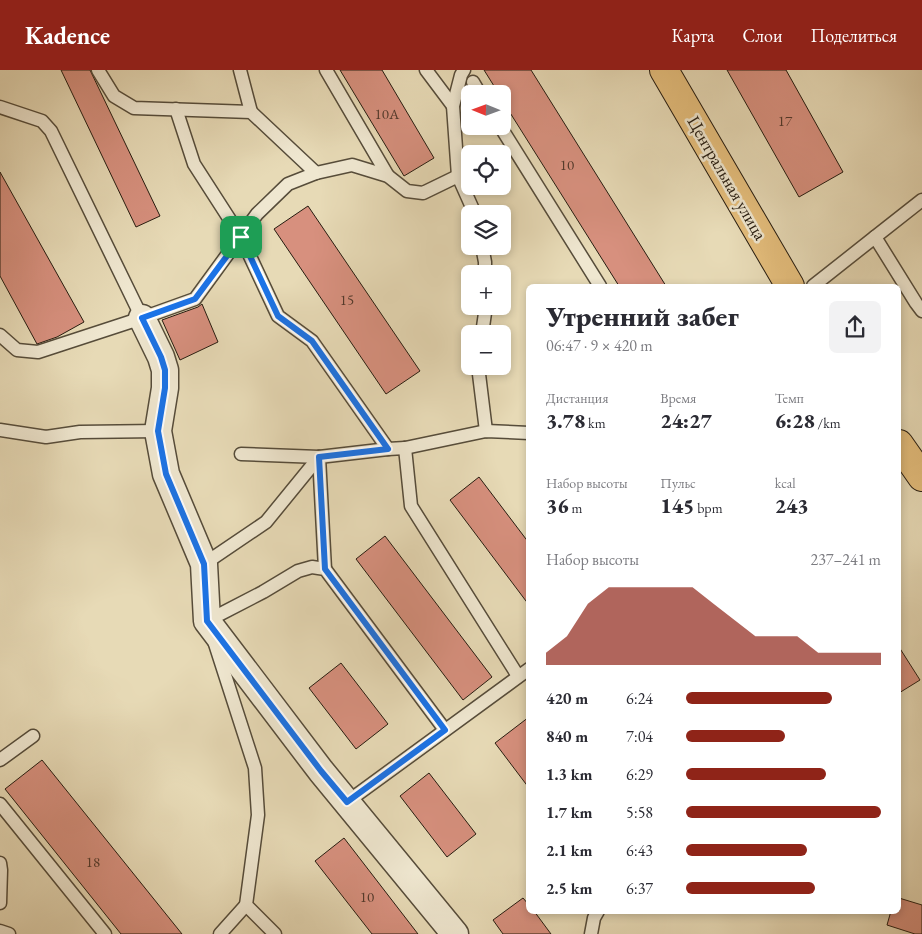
<!DOCTYPE html>
<html lang="ru">
<meta charset="utf-8">
<style>
:root{--surface:#fff;--page:#f2f2f3;--text:#2b2b33;--muted:#7c7c81;--accent:#8f2418}
body{margin:0;font-family:"EB Garamond",serif;background:var(--page);color:var(--text);height:100vh;display:flex;flex-direction:column;font-size:19px;white-space:nowrap}
*{box-sizing:border-box;margin:0}
p{font-size:16px;color:var(--muted)}
.icon{flex:none;width:28px;height:28px;fill:none;stroke:currentColor;stroke-width:2;stroke-linecap:round;stroke-linejoin:round}
.map{position:relative;flex:1;overflow:hidden}
.details{position:absolute;left:526px;top:214px;width:375px;height:630px;display:flex;flex-direction:column;background:var(--surface);border-radius:8px;box-shadow:0 2px 8px #0003}
.details>*{flex:none}
.needle{width:32px;rotate:271deg}
.tools{position:absolute;left:461px;top:15px;display:grid;gap:10px}
.tools a{display:grid;place-items:center;width:50px;height:50px;border-radius:8px;background:var(--surface);box-shadow:0 2px 8px #0003;font-size:25px}
.pin{position:absolute;display:grid;place-items:center;width:42px;height:42px;color:#fff;margin:-21px;border-radius:10px;box-shadow:0 2px 8px #0006}
.round{display:grid;place-items:center;flex:none;width:52px;height:52px;border-radius:8px;background:var(--page)}
.headline{display:flex;align-items:center;justify-content:space-between;height:85px;padding:0 20px}
h1{font-size:28px;font-weight:800;line-height:38px}
.stats{display:grid;grid-template-columns:repeat(3,1fr);gap:8px;height:85px;padding:5px 20px}
.stats div{display:grid;align-content:center}
.stats b{font-size:21px;font-weight:800}
.stats small{font-size:14px;font-weight:400}
.stats p{font-size:14px}
.chart{height:140px;padding:10px 20px}
.chart p{display:flex;justify-content:space-between}
.chart svg{width:100%;height:90px;margin-top:5px;fill:var(--accent);opacity:.7}
ul{padding:0 20px;list-style:none;font-size:16px}
li{display:grid;grid-template-columns:80px 60px 1fr;align-items:center;height:38px}
li i{height:12px;border-radius:6px;background:var(--accent)}
header{display:flex;align-items:center;gap:30px;box-sizing:border-box;height:70px;padding:0 25px;background:var(--accent);color:#fff}
header strong{font-size:24px}
nav{display:flex;gap:28px;margin-inline-start:auto;font-size:18px}
.map>svg:first-child{display:block}
</style>
<header>
<strong>Kadence</strong>
<nav><a>Карта</a><a>Слои</a><a>Поделиться</a></nav>
</header>
<div class="map">
<svg width="922" height="864" viewBox="0 0 922 864">
<rect width="100%" height="100%" fill="#e7dab6"/>
<filter id="stains"><feTurbulence type="fractalNoise" baseFrequency=".004" numOctaves="4"/><feColorMatrix values="0 0 0 0 .2 0 0 0 0 .09 0 0 0 0 .02 0 0 0 .5 -.17"/></filter>
<radialGradient id="worn" r=".72"><stop offset=".6" stop-color="#630" stop-opacity="0"/><stop offset="1" stop-color="#630" stop-opacity=".3"/></radialGradient>
<g fill="#d7907e" stroke="#261c10">
<polygon points="61,0 90,0 160,146 136,157"/>
<polygon points="340,0 382,0 434,88 404,106"/>
<polygon points="484,0 531,0 666,216 619,216 502,30 502,24 499,24"/>
<polygon points="727,0 786,0 843,102 799,127"/>
<polygon points="0,102 84,252 57,267 37,274 0,206"/>
<polygon points="308,136 420,301 386,324 274,159"/>
<polygon points="202,234 218,272 180,290 162,250 198,237"/>
<polygon points="479,407 529,473 529,535 450,430"/>
<polygon points="385,466 492,607 463,630 356,489"/>
<polygon points="899,577 920,610 899,623"/>
<polygon points="341,593 388,654 356,679 309,618"/>
<polygon points="529,647 529,718 495,673"/>
<polygon points="42,690 182,864 121,864 5,719"/>
<polygon points="429,703 476,764 447,787 400,726"/>
<polygon points="344,768 418,864 372,864 315,791"/>
<polygon points="523,828 529,835 529,841 534,841 551,864 503,864 493,850"/>
<polygon points="899,828 922,835 922,864 915,864 887,855 891,841 899,841"/>
</g>
<g fill="none" stroke-linecap="round" stroke-linejoin="round">
<defs>
<g id="lane">
<polyline points="98,0 114,26 134,38 251,42 316,103"/>
<polyline points="240,0 251,42"/>
<polyline points="326,0 388,106"/>
<polyline points="426,0 453,36"/>
<polyline points="464,0 461,5 453,36 458,106 475,144"/>
<polyline points="473,12 480,24"/>
<polyline points="0,37 42,51 51,61 142,248"/>
<polyline points="176,39 194,94 241,167 278,246 312,271 388,379"/>
<polyline points="500,56 600,216"/>
<polyline points="875,167 922,130"/>
<polyline points="482,176 485,192 485,204"/>
<polyline points="813,216 875,167 916,233 922,241"/>
<polyline points="482,264 486,236"/>
<polyline points="0,265 17,280 38,282 142,248 195,229 257,144 288,114 316,103 352,95 388,106 407,121 423,123 458,106"/>
<polyline points="478,296 486,361"/>
<polyline points="0,360 46,367 80,362 158,361"/>
<polyline points="405,378 411,436 518,606"/>
<polyline points="241,384 319,387 388,379 405,378 486,361 529,363"/>
<polyline points="319,387 325,499"/>
<polyline points="204,494 266,452 319,387"/>
<polyline points="208,553 207,551 263,522 298,501 312,497 325,499 445,660"/>
<polyline points="215,574 255,698 258,745 246,835 275,864"/>
<polyline points="0,690 33,666"/>
<polyline points="347,732 529,599"/>
<polyline points="0,734 105,864"/>
<polyline points="0,793 1,800 0,833"/>
<polyline points="0,861 9,864"/>
<polyline points="220,864 246,835"/>
<polyline points="591,864 594,848 598,841"/>
</g>
<polyline id="street" points="142,248 161,287 165,300 165,318 158,361 166,404 204,494 207,551 321,701 455,864"/>
<g id="primary">
<polyline points="664,0 790,216"/>
<polyline points="899,374 922,407"/>
</g>
</defs>
<use href="#lane" stroke="#564c3a" stroke-width="15"/>
<use href="#street" stroke="#564c3a" stroke-width="29"/>
<use href="#primary" stroke="#261c10" stroke-width="30"/>
<use href="#lane" stroke="#efe7d0" stroke-width="12"/>
<use href="#street" stroke="#efe7d0" stroke-width="26"/>
<use href="#primary" stroke="#e4bd7b" stroke-width="28"/>
</g>
<g fill="none" stroke-linecap="round" stroke-linejoin="round">
<defs>
<polygon id="route" points="241,167 278,246 312,271 388,379 319,387 325,499 445,660 347,732 321,701 207,551 204,494 166,404 158,361 165,318 165,300 161,287 142,248 195,229"/>
</defs>
<use href="#route" stroke="#fff" stroke-width="10"/>
<use href="#route" stroke="#1a73e8" stroke-width="6"/>
</g>
<g text-anchor="middle" stroke-width="5" stroke-linejoin="round" paint-order="stroke">
<g font-size="15" fill="#52392c">
<text x="387" y="49">10А</text>
<text x="785" y="56">17</text>
<text x="567" y="100">10</text>
<text x="347" y="235">15</text>
<text x="93" y="797">18</text>
<text x="367" y="832">10</text>
</g>
<g font-size="18" fill="#261c10" stroke="#efe7d0">
<text transform="translate(727 108) rotate(60)" y="6">Центральная улица</text>
</g>
</g>
<rect width="100%" height="100%" filter="url(#stains)"/>
<rect width="100%" height="100%" fill="url(#worn)"/>
</svg>
<div class="tools">
<a><svg class="needle" viewBox="-14 -14 28 28"><path d="M0-13l5 13h-10z" fill="#e53935"/><path d="M0 13l5-13h-10z" fill="#7c7c81"/></svg></a>
<a><svg class="icon" aria-label="locate" viewBox="0 0 24 24"><circle cx="12" cy="12" r="6"/><path d="M12 2v4M12 18v4M2 12h4M18 12h4"/></svg></a>
<a><svg class="icon" aria-label="layers" viewBox="0 0 24 24"><path d="M12 4l9 5-9 5-9-5zM3 14l9 5 9-5"/></svg></a>
<a>+</a>
<a>−</a>
</div>
<div class="pin" style="left:241px;top:167px;background:#1e9e55"><svg class="icon" aria-label="arrive" viewBox="0 0 24 24"><path d="M6 21V4h12l-3 4 3 4H6"/></svg></div>
<section class="details">
<div class="headline"><div><h1>Утренний забег</h1><p>06:47 · 9 × 420 m</p></div><a class="round"><svg class="icon" aria-label="share" viewBox="0 0 24 24"><path d="M12 15V3M7 8l5-5 5 5M5 13v7h14v-7"/></svg></a></div>
<div class="stats">
<div><p>Дистанция</p><b>3.78<small> km</small></b></div>
<div><p>Время</p><b>24:27</b></div>
<div><p>Темп</p><b>6:28<small> /km</small></b></div>
</div>
<div class="stats">
<div><p>Набор высоты</p><b>36<small> m</small></b></div>
<div><p>Пульс</p><b>145<small> bpm</small></b></div>
<div><p>kcal</p><b>243</b></div>
</div>
<div class="chart"><p><span>Набор высоты</span>237–241 m</p>
<svg viewBox="0 0 160 44" preserveAspectRatio="none"><path d="M0 44V38L10 30L20 14L30 6L40 6L50 6L60 6L70 6L80 14L90 22L100 30L110 30L120 30L130 38L140 38L150 38L160 38V44z"/></svg>
</div>
<ul>
<li><b>420 m</b>6:24<i style="width:75%"></i></li>
<li><b>840 m</b>7:04<i style="width:51%"></i></li>
<li><b>1.3 km</b>6:29<i style="width:72%"></i></li>
<li><b>1.7 km</b>5:58<i style="width:100%"></i></li>
<li><b>2.1 km</b>6:43<i style="width:62%"></i></li>
<li><b>2.5 km</b>6:37<i style="width:66%"></i></li>
</ul>
</section>
</div>
